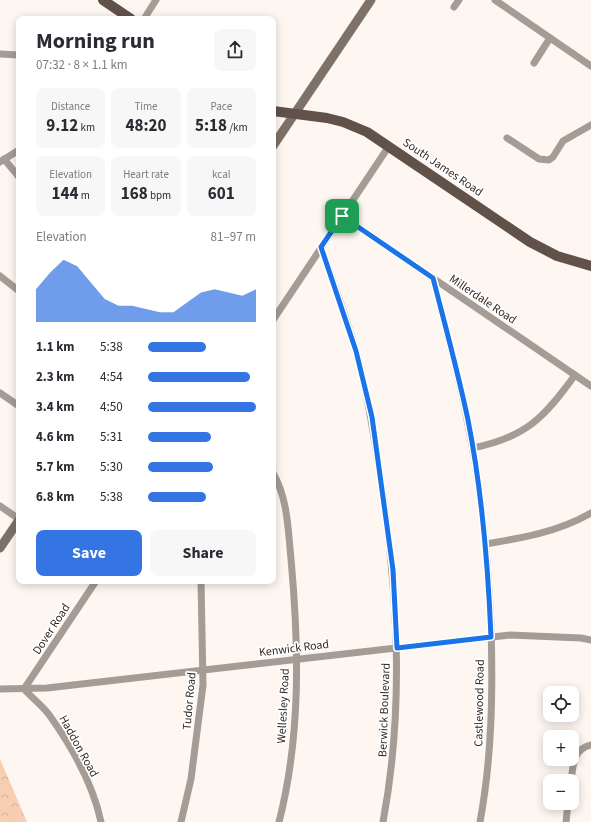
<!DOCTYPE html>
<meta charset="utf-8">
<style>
:root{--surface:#fff;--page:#f7f7f7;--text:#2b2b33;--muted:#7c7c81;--accent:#3575e3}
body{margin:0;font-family:"Source Sans 3",sans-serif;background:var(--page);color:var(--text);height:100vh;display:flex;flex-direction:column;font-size:15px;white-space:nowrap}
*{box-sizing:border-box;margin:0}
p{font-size:13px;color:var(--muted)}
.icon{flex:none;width:22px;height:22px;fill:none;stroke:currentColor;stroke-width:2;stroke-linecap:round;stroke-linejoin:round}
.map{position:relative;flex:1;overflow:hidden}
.drawer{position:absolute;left:16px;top:16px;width:260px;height:568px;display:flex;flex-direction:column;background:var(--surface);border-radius:8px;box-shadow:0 2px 10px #0003}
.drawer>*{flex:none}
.tools{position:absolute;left:543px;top:686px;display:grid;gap:8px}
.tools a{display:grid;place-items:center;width:36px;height:36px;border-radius:8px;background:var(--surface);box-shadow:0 2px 10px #0003;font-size:20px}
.pin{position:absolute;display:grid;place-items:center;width:34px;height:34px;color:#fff;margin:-17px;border-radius:8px;box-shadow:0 2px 6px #0006}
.round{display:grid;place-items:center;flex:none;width:42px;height:42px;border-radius:8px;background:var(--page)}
.summary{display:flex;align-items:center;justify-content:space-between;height:68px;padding:0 20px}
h1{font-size:22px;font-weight:700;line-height:30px}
.figures{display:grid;grid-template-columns:repeat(3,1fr);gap:6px;height:68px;padding:4px 20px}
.figures div{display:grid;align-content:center;border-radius:8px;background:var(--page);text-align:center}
.figures b{font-size:17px;font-weight:700}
.figures small{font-size:11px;font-weight:400}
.figures p{font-size:11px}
.chart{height:112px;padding:8px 20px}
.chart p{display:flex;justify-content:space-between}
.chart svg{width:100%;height:72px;margin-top:4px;fill:var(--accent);opacity:.7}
.button{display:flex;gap:8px;margin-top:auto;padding:8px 20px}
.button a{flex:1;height:46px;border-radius:8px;background:var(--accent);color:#fff;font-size:16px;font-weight:700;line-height:46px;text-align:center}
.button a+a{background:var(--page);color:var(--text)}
ul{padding:0 20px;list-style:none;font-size:13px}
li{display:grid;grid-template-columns:64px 48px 1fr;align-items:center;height:30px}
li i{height:10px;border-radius:5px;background:var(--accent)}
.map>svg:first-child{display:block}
</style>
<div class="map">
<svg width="591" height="822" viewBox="0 0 591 822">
<defs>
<pattern id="forest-crowns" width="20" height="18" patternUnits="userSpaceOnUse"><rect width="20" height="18" fill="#f8ceb2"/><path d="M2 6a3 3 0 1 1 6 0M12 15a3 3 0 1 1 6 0" fill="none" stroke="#d5b199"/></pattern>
</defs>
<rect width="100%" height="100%" fill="#fef6f0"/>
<polygon fill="url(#forest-crowns)" points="0,759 27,822 0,822"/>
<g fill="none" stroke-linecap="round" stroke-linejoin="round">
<g stroke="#a59c96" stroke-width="7">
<polyline points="495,0 591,66"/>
<polyline points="454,7 459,0"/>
<polyline points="144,19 156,0"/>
<polyline points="0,54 19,55"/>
<polyline points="534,63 550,38"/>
<polyline points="507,138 539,159 549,160 553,157 563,141 591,125"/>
<polyline points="4,159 19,177"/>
<polyline points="0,162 19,150"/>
<polyline points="342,216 591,386"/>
<path d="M321 247C333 282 346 316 356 351 368 396 375 442 382 488 398 599 404 710 383 822"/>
<polyline points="0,276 19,291"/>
<path d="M433 278C445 325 458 372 467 419 481 487 488 557 491 626 493 692 492 757 480 822"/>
<polyline points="273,320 389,146"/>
<polyline points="0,393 19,406"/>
<path d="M473 448C526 437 544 418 575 375"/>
<path d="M273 473C288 499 288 530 291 559 299 647 301 736 279 822"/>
<polyline points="0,506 19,519"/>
<path d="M486 544C522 538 558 532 591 513"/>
<path d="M96 581 24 689C32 698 43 706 50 716 72 747 93 784 101 822"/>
<polyline points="0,689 47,688 510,635 581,638 591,640"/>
<path d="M571 781C573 766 573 749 591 745"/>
<polyline points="181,822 191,779 203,685 201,581"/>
<polyline points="566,822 568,803"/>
</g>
<g stroke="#7e7168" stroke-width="9">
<polyline points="273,146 371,0"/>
<polyline points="0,548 19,520"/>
</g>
<g stroke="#615249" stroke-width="10">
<polyline points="103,0 131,19"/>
<polyline points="273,111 327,118 343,122 367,132 530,242 557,256 591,266"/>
</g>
</g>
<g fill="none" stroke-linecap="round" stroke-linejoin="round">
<defs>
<path id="route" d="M342 216 433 278C445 325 458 372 468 420 482 491 488 564 491 637L397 648 393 570 372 417 356 351 321 247Z"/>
</defs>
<use href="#route" stroke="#fff" stroke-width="8"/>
<use href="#route" stroke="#1a73e8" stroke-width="5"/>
</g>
<g text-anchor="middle" stroke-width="3.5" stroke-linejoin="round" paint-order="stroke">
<g font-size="12" fill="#332b26" stroke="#fff">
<text transform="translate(443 167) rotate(34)" y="4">South James Road</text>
<text transform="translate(483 299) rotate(34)" y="4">Millerdale Road</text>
<text transform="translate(51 629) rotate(-57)" y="4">Dover Road</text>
<text transform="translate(294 648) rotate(-7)" y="4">Kenwick Road</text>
<text transform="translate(189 701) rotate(-85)" y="4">Tudor Road</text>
<text transform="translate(479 703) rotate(-89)" y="4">Castlewood Road</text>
<text transform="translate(283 706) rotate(-87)" y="4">Wellesley Road</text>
<text transform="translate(384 710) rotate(-88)" y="4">Berwick Boulevard</text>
<text transform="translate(79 746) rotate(61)" y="4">Haddon Road</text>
</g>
</g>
</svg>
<div class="tools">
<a><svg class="icon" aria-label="locate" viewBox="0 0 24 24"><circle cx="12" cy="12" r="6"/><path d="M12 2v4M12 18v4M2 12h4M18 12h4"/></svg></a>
<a>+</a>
<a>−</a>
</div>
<div class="pin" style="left:342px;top:216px;background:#1e9e55"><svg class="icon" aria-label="arrive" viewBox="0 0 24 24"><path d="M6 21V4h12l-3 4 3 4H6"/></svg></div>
<section class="drawer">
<div class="summary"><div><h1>Morning run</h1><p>07:32 · 8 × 1.1 km</p></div><a class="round"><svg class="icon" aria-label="share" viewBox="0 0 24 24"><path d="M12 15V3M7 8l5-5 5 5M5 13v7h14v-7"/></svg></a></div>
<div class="figures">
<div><p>Distance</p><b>9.12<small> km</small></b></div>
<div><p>Time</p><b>48:20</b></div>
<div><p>Pace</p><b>5:18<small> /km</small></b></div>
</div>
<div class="figures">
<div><p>Elevation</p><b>144<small> m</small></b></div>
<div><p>Heart rate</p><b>168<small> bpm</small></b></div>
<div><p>kcal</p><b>601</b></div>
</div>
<div class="chart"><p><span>Elevation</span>81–97 m</p>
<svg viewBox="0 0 160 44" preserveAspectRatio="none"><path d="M0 44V24L10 14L20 6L30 10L40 20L50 30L60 34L70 34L80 36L90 38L100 38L110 32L120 26L130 24L140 26L150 28L160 24V44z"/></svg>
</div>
<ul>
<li><b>1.1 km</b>5:38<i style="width:54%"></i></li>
<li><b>2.3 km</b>4:54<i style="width:94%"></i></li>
<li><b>3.4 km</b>4:50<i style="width:100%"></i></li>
<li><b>4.6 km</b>5:31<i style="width:58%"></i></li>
<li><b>5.7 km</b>5:30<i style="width:60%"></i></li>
<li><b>6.8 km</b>5:38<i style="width:54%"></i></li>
</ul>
<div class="button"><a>Save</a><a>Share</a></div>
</section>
</div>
